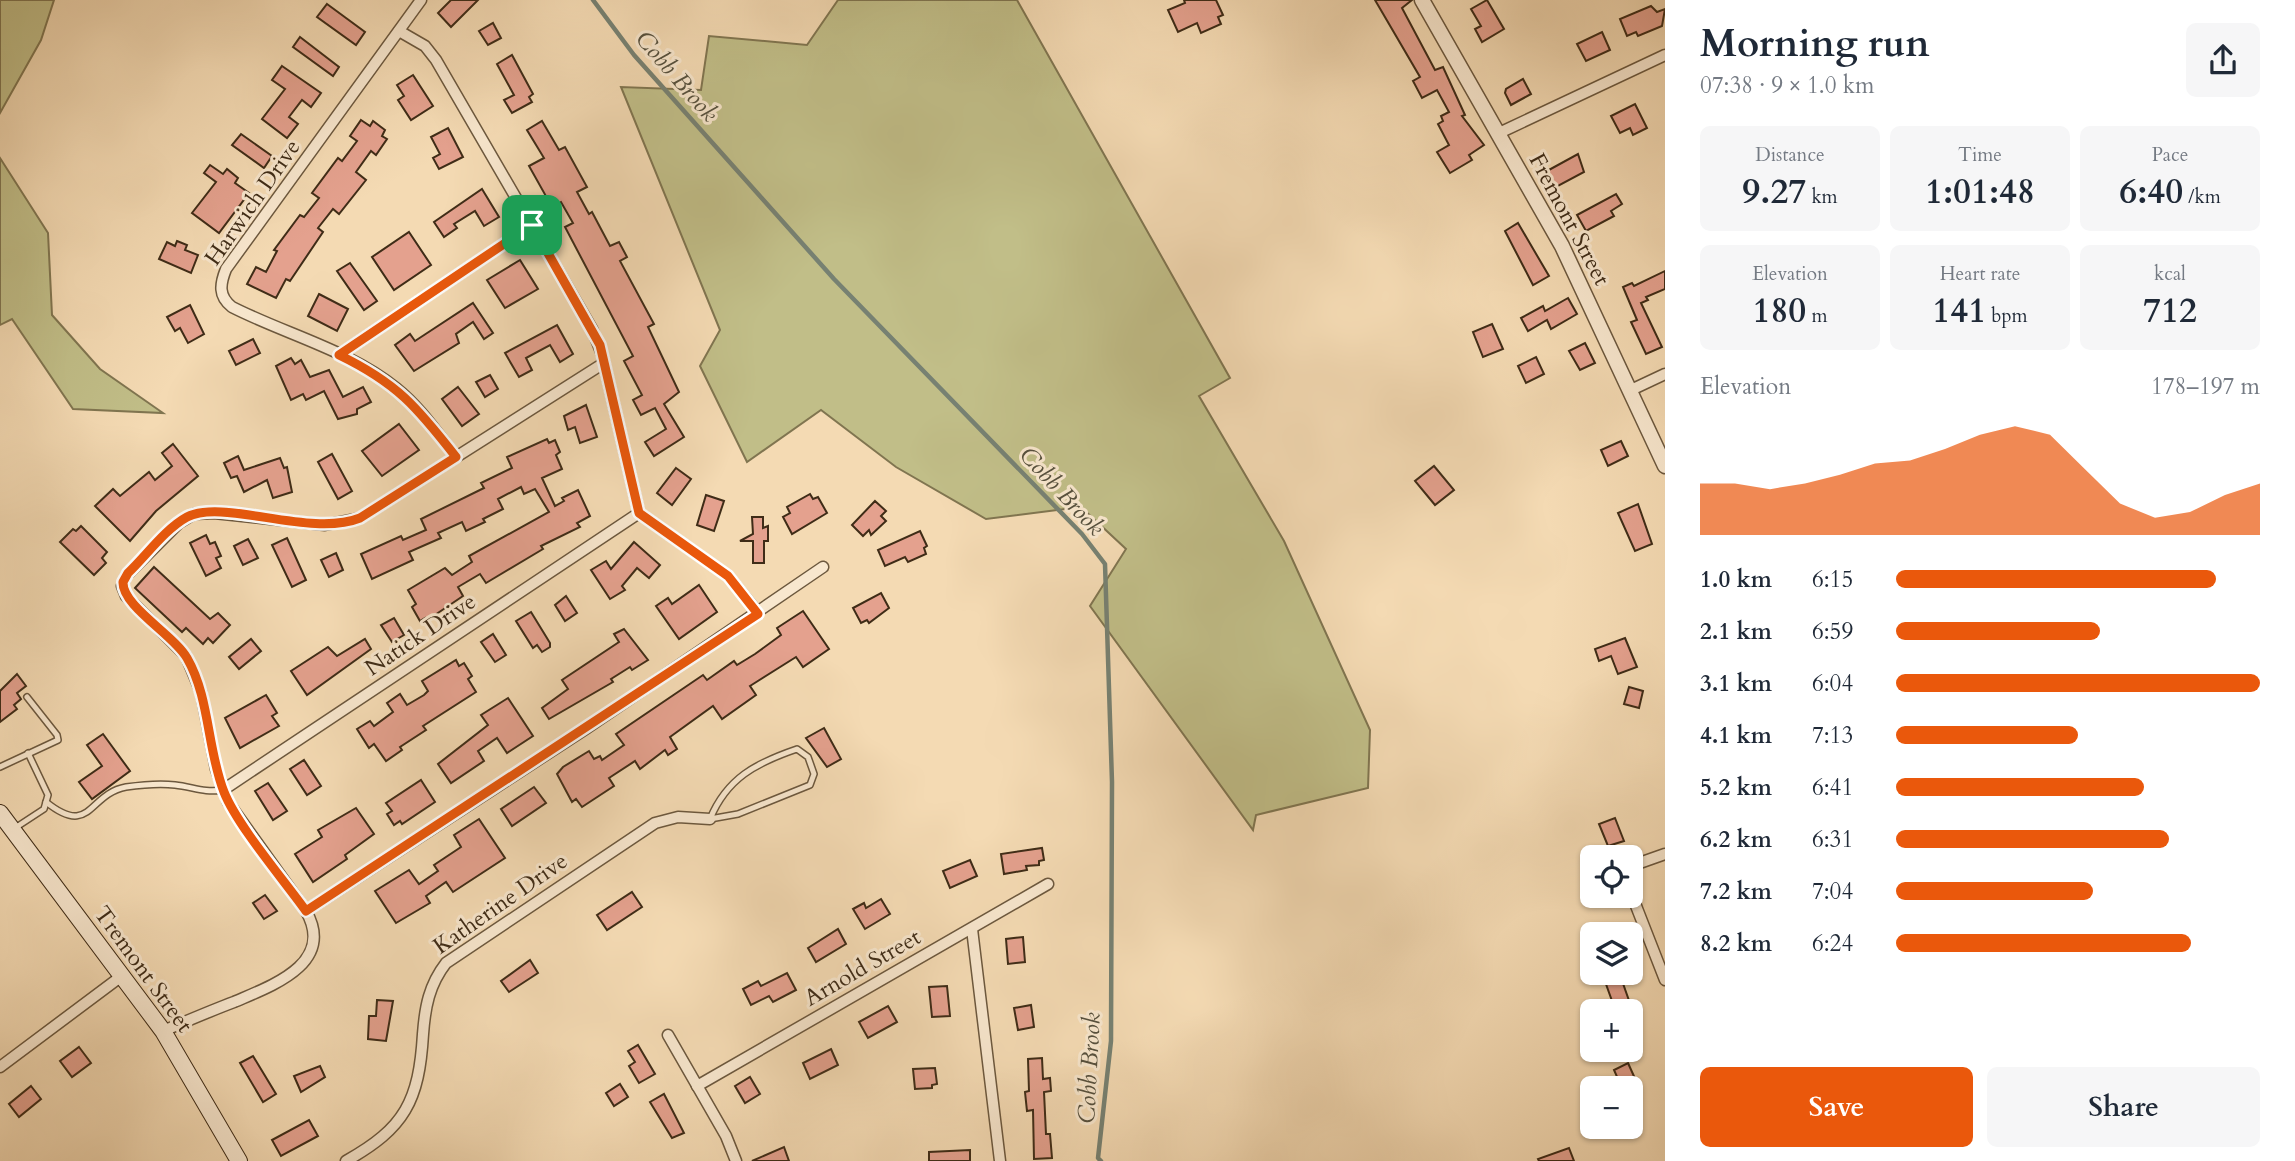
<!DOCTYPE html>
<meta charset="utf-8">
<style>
:root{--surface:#fff;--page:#f6f6f7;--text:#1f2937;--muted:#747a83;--accent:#ea580c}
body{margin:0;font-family:Cardo,serif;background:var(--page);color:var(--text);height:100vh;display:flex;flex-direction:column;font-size:26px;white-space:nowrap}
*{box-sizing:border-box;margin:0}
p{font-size:23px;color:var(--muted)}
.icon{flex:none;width:38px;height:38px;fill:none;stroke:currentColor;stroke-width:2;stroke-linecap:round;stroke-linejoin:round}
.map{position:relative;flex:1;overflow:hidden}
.drawer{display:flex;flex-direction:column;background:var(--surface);width:630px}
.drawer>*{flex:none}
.tools{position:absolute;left:1580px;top:845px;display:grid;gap:14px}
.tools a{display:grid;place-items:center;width:63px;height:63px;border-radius:10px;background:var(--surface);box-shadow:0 2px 5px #0004;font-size:35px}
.pin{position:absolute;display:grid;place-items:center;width:60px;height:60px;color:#fff;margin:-30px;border-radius:14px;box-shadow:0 4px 10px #0006}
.round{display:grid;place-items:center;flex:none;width:74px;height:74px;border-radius:10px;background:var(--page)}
.headline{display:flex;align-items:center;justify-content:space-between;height:119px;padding:0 35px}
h1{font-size:38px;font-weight:800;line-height:52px}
.stats{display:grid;grid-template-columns:repeat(3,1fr);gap:10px;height:119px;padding:7px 35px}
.stats div{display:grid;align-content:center;border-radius:10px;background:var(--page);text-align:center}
.stats b{font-size:35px;font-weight:800}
.stats small{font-size:19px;font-weight:400}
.stats p{font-size:19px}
.chart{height:196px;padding:14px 35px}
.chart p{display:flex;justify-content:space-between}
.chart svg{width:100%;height:126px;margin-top:7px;fill:var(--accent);opacity:.7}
.primary-button{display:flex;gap:14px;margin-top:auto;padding:14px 35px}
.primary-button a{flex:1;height:80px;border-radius:10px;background:var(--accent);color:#fff;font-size:28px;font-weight:800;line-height:80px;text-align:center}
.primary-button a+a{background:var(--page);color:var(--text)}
ul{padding:0 35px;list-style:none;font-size:23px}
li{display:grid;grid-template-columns:112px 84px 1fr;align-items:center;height:52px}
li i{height:18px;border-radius:9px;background:var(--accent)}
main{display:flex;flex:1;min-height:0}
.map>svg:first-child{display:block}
</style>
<main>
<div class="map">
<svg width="1665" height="1161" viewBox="0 0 1665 1161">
<rect width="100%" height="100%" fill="#f4dab3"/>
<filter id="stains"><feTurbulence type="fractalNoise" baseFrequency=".00286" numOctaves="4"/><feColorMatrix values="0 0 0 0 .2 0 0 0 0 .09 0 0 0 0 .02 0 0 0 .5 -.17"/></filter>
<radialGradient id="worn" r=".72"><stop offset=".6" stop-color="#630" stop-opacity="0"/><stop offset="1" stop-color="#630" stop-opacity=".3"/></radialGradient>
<g fill="#c1be88" stroke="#807550" stroke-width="2">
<polygon points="0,0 54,0 41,40 0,113"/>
<polygon points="838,0 1017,0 1230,378 1199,396 1284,541 1370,730 1368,788 1256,815 1253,830 1090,606 1126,549 1081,507 986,519 896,467 821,410 747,462 700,366 720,330 621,87 701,90 709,36 807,45"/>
<polygon points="0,158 48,233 52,315 100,369 163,413 73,409 12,319 0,325"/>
</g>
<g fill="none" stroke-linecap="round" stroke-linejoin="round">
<polyline stroke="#778172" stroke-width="4.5" points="593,0 634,55 834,279 1082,534 1105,564 1112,782 1111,1041 1098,1158 1101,1161"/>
</g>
<g fill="#e4a18e" stroke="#3f2c17" stroke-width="2">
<polygon points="451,0 478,0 451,27 438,13"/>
<polygon points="1184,0 1216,0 1223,15 1218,17 1221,24 1201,33 1197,23 1178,32 1168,10 1185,3"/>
<polygon points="1375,0 1412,0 1402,8 1435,70 1443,67 1465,115 1462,116 1484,145 1469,155 1472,160 1450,173 1437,152 1449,145 1438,124 1443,121 1441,116 1449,112 1437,90 1422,98 1413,81 1420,77"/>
<polygon points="1487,0 1504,29 1482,42 1475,29 1481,26 1471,9"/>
<polygon points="327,4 365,32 356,45 317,17"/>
<polygon points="1651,6 1657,12 1665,9 1662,26 1638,36 1636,32 1627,36 1620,19"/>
<polygon points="493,23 501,38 488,45 479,31"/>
<polygon points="1602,32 1610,50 1586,61 1577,44"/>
<polygon points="300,37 339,67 333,76 293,47"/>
<polygon points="512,55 533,94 529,97 532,102 512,113 504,100 514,95 497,64"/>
<polygon points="282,66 321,93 311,107 302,100 289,117 298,124 287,138 262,119 285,89 272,80"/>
<polygon points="413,75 433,106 411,120 398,100 404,96 397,85"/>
<polygon points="1523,79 1531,94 1511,105 1505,93 1506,89"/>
<polygon points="1635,104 1647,128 1633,135 1630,128 1620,133 1611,116"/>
<polygon points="361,120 370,126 373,121 385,130 382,136 387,139 376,155 371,151 356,172 366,180 339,214 333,209 318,228 323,232 290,281 286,279 276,298 247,284 256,267 266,272 277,251 274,250 300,215 304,217 319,198 312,193 338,158 342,161 357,141 350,136"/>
<polygon points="542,121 559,150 565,147 587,187 577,192 589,214 592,212 610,246 619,242 627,257 620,261 654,324 648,327 679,392 664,404 684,437 654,456 645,442 666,429 655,408 641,415 633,400 642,395 624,361 633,356 565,227 573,223 561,202 552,207 529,166 544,158 527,130"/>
<polygon points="448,128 463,157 439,169 433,158 440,154 431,137"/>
<polygon points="241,134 272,156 264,168 232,145"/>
<polygon points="1578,154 1584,172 1556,187 1547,171"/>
<polygon points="210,165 223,174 227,169 238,178 235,183 249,193 219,233 192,213 216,182 204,173"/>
<polygon points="482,189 499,217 484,226 475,211 454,224 457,228 444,237 434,222"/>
<polygon points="1616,194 1622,204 1611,211 1614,216 1586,231 1577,215"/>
<polygon points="1518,223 1549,276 1533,285 1505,231"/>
<polygon points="409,232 431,265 394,290 372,257"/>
<polygon points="177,241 187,245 185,250 198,255 191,273 159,259 167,242 175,246"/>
<polygon points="520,260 538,289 505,308 487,280"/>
<polygon points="350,263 377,301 364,310 337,271"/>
<polygon points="1665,271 1665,289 1646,297 1648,300 1641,303 1662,347 1646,354 1631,322 1637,320 1623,287 1632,283 1634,286"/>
<polygon points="319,294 348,309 337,331 308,316"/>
<polygon points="1568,298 1577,314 1551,329 1547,320 1528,331 1521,318 1543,306 1545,311"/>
<polygon points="473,303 493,333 484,339 473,322 456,334 459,343 414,371 395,345 410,334 415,341"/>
<polygon points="190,305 204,334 188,343 180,328 175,331 167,317"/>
<polygon points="1492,324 1503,349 1483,357 1473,332"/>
<polygon points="557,325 573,354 560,362 550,345 526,358 532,370 519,377 505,353"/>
<polygon points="253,339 260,353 236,365 229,351"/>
<polygon points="1585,343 1595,363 1580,370 1569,351"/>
<polygon points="1536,357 1544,374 1526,383 1518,366"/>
<polygon points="291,358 295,364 301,360 310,377 329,370 343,397 363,387 371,402 357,409 357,414 338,419 324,391 306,400 303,394 291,400 276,366"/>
<polygon points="490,375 498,389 485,397 476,382"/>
<polygon points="458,387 479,414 462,426 442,399"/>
<polygon points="586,405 597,437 580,443 575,427 568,430 564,416"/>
<polygon points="399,424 419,450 382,476 362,451"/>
<polygon points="547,439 549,443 555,440 560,452 556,455 562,469 542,478 555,506 564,501 562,498 578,490 590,516 577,523 580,527 541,546 543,549 486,583 480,574 458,587 463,596 426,621 425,618 420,621 412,607 416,604 408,590 445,568 452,575 472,562 469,556 549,512 535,489 524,494 521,487 498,499 503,509 483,519 485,522 466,531 462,522 438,533 441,538 409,552 413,560 372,579 361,554 401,536 403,540 426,530 421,519 484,488 481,483 512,468 507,457"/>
<polygon points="1621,441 1628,456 1608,466 1601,450"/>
<polygon points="173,444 198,476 156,511 130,541 95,506 113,489 120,496 149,472 155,480 172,466 162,453"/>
<polygon points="332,454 352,491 338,499 318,462"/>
<polygon points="238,456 244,470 280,458 284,468 287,467 292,492 273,498 267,480 244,492 237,476 231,478 224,463"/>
<polygon points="1434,466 1454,490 1435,505 1415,481"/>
<polygon points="676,468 691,479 672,505 657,493"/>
<polygon points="810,494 813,499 818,497 827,513 792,534 783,517 790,513 787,507"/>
<polygon points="706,495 724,501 714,531 697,525"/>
<polygon points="875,501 886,511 881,516 886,521 871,535 869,530 863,536 852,525"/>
<polygon points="1638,504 1652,544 1635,551 1618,513"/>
<polygon points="752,517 763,517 763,528 768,526 768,541 764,541 764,563 753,563 753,541 740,541 753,534"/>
<polygon points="81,526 107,552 102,558 106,563 94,575 60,542 73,529 76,531"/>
<polygon points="920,531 927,546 924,548 926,554 908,562 905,557 885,566 878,550"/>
<polygon points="206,535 210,544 215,542 221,556 216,558 221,568 206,576 190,543"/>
<polygon points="287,538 306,580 292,587 272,545"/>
<polygon points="248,539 258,558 243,565 234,546"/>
<polygon points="634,542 660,565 649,578 637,568 622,586 625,590 610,599 591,570 606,561 611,569"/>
<polygon points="336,553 343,570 329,577 321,560"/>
<polygon points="154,567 210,619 218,613 230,625 213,643 208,638 203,644 186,628 182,632 135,588"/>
<polygon points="699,585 717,612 679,639 656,606 668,598 672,604"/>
<polygon points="881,593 889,608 869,623 867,620 861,623 853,608"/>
<polygon points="566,596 577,613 565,621 555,605"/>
<polygon points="803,611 829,649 803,667 796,657 750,686 756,695 722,719 713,706 670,737 677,749 668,755 665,750 640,769 635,761 609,778 614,786 582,807 576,799 572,802 557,774 563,767 589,751 594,759 600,756 602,760 624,745 616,734 703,675 707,680 734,661 737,665 755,654 781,635 777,628"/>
<polygon points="531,612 550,643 550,647 542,652 537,645 533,648 516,621"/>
<polygon points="394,618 404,635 392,642 381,625"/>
<polygon points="624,629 648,660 632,670 630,667 611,679 613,682 549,719 542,708 568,689 562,680 619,642 614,634"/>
<polygon points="493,634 506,655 495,662 481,642"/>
<polygon points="1625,638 1637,667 1618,674 1611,656 1599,661 1595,649"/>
<polygon points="251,639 261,651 239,669 229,657"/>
<polygon points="365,639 371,649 307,695 291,671 328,647 337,656"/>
<polygon points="456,660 459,666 464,663 472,676 468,679 476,692 423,726 426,730 400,747 402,750 386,761 374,744 369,748 357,729 370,721 374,726 393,712 387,703 400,694 407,705 424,695 428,691 422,681"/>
<polygon points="17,674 26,686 17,693 21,699 14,705 17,709 0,722 0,691"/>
<polygon points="1629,687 1643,691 1639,708 1624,704"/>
<polygon points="266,695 277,713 272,716 279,726 240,748 225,718"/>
<polygon points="508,698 533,736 507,753 497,738 478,751 484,761 451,783 438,764 488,725 481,715"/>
<polygon points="824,728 841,759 827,767 806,738"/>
<polygon points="103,734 130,771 92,799 79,782 102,766 87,745"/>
<polygon points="304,760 321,786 307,795 290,769"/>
<polygon points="421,780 435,802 402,824 400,821 394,825 387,814 392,811 386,803"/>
<polygon points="268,783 287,811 273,820 255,791"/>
<polygon points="534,787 546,803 512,826 501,809"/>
<polygon points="356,808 374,834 345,855 347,859 313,882 295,854 322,837 318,830"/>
<polygon points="1615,818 1624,841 1608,846 1599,824"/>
<polygon points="479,819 505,858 453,892 446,882 426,896 430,903 396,923 375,891 409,870 419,884 438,871 434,865 461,847 454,835"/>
<polygon points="1042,848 1044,860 1039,861 1039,865 1026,866 1027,870 1004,874 1001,854"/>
<polygon points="970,860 977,876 950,888 943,871"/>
<polygon points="632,892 642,907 607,930 597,915"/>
<polygon points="265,895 277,911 264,919 253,903"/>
<polygon points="881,899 890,914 865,929 853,909 864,903 866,908"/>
<polygon points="838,929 846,944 816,962 808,948"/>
<polygon points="1023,937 1025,962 1008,964 1006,939"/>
<polygon points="530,960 538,973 509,992 501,981"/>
<polygon points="787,973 796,990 773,1002 769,996 751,1005 743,989 758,981 761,986"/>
<polygon points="1602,973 1620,975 1633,1012 1616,1012"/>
<polygon points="947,986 950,1016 932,1017 929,987"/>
<polygon points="377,1000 393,1001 386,1041 368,1039 369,1016 376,1016"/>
<polygon points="1031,1005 1034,1027 1018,1030 1014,1008"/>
<polygon points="888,1006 897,1022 868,1038 859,1022"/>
<polygon points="638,1045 655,1074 639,1083 629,1066 635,1062 628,1051"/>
<polygon points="79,1047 91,1063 72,1077 60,1061"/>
<polygon points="831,1049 838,1065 810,1079 803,1063"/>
<polygon points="253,1056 276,1094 263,1102 240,1063"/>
<polygon points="1042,1058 1043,1079 1050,1078 1051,1091 1044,1092 1046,1134 1050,1134 1052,1158 1034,1159 1033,1110 1027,1111 1025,1092 1029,1091 1028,1059"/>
<polygon points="1628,1063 1637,1083 1622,1088 1614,1070"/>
<polygon points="320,1066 325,1077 301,1092 294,1076"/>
<polygon points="935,1068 937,1084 932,1085 932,1088 915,1089 913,1069"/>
<polygon points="750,1077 760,1094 745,1103 735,1086"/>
<polygon points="620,1084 628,1097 614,1106 606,1093"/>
<polygon points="31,1086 41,1099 19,1117 9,1104"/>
<polygon points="664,1094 684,1133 672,1138 650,1102"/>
<polygon points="309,1120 318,1136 281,1156 272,1140"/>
<polygon points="784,1147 789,1161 752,1161"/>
<polygon points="1569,1148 1574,1161 1539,1161 1538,1159"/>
<polygon points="970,1150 970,1161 929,1161 929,1152"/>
</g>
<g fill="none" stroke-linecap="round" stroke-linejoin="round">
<defs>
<g id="service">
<path d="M797 749 808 757 814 774 810 785 738 814 710 819C727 778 756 763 797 749Z"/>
<polyline points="0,767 58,740 57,735 27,697"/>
<path d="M46 802C91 838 88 794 126 787 140 785 160 783 175 785 193 787 204 793 223 790"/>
<polyline points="15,828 44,809 48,795 28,753"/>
</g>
<g id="minor">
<path d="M421 0 226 269C220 284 218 296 232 307 285 334 349 350 396 388 420 407 437 433 456 457"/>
<polyline points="399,31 425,46 436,60 592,329 602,354 639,513 728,576 758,613"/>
<polyline points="1497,134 1665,55"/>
<polyline points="339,355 532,225"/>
<polyline points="1631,390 1665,374"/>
<polyline points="223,790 639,513"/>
<polyline points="1631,866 1665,854"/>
<polyline points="1631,893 1665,980"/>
<polyline points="306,911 587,728 823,567"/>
<polyline points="972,929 1000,1161"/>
<path d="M163 1031C187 1021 210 1011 234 1002 271 986 336 964 306 911L228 802 216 769 201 692 186 656 126 596 122 586 126 576 179 523 194 514 214 513 325 525 360 518 604 363"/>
<polyline points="668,1035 726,1136 736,1161"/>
<polyline points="0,1067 123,975"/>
<polyline points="697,1086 1048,884"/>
<path d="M346 1161C405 1128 419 1101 423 1034 425 1007 429 985 446 963L655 823 678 817 710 819"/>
</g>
<polyline id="tertiary" points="1422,0 1562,246 1665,466"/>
<polyline id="secondary" points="0,813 163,1031 239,1161"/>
</defs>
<use href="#service" stroke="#6c583e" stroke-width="8"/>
<use href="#minor" stroke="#6c583e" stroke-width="13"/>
<use href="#tertiary" stroke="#6c583e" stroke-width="17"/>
<use href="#secondary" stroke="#3f2c17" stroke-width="18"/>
<use href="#service" stroke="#f8e7ce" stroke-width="5"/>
<use href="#minor" stroke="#f8e7ce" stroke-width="10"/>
<use href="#tertiary" stroke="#f8e7ce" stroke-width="14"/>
<use href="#secondary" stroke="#f8e7ce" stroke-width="16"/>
</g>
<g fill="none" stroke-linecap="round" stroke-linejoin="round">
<defs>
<path id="route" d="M532 225 600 345 639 513 728 576 758 614 306 911C283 879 237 825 224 792 207 749 210 698 187 658 174 635 122 606 123 582L128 573C146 556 165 529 187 517 223 498 310 538 360 518L456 457C417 407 397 383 339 355Z"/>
</defs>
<use href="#route" stroke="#fff" stroke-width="14"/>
<use href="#route" stroke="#ea580c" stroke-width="9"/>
</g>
<g text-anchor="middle" stroke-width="6" stroke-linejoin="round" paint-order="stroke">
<g font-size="23" fill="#3f2c17" stroke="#f8e7ce">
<text transform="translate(252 202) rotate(-55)" y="8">Harwich Drive</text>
<text transform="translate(1570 219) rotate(62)" y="8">Fremont Street</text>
<text transform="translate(420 634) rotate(-34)" y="8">Natick Drive</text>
<text transform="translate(500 903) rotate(-35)" y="8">Katherine Drive</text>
<text transform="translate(862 967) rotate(-30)" y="8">Arnold Street</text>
<text transform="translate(144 969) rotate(54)" y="8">Tremont Street</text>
</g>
<g font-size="24" font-style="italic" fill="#56503d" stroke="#f8e7ce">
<text transform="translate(677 76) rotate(49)" y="8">Cobb Brook</text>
<text transform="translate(1062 491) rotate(47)" y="8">Cobb Brook</text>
<text transform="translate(1089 1068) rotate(-87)" y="8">Cobb Brook</text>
</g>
</g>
<rect width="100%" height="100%" filter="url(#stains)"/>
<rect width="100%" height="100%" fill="url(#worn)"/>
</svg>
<div class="tools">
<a><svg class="icon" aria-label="locate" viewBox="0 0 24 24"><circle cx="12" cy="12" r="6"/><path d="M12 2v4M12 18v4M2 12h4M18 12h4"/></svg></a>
<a><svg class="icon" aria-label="layers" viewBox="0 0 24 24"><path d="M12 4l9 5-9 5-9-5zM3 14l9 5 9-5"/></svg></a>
<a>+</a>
<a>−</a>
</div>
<div class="pin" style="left:532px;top:225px;background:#1e9e55"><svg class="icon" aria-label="arrive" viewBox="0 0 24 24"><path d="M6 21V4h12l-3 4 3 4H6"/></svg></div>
</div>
<section class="drawer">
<div class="headline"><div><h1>Morning run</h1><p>07:38 · 9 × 1.0 km</p></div><a class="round"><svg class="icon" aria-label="share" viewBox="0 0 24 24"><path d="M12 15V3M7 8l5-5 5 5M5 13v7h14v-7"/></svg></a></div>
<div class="stats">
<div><p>Distance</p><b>9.27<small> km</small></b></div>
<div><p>Time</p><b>1:01:48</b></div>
<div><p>Pace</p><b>6:40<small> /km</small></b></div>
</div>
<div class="stats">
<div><p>Elevation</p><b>180<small> m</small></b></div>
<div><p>Heart rate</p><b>141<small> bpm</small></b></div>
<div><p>kcal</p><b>712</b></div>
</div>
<div class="chart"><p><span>Elevation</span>178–197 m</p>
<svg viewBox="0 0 160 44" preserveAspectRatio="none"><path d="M0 44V26L10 26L20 28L30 26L40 23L50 19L60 18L70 14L80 9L90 6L100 9L110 21L120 33L130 38L140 36L150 30L160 26V44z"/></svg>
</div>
<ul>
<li><b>1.0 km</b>6:15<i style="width:88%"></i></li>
<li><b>2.1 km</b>6:59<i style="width:56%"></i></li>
<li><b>3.1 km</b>6:04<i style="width:100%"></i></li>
<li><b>4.1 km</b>7:13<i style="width:50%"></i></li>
<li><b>5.2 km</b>6:41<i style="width:68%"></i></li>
<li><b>6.2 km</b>6:31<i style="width:75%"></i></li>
<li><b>7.2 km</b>7:04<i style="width:54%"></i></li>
<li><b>8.2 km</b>6:24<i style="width:81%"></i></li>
</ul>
<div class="primary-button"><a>Save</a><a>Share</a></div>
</section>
</main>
